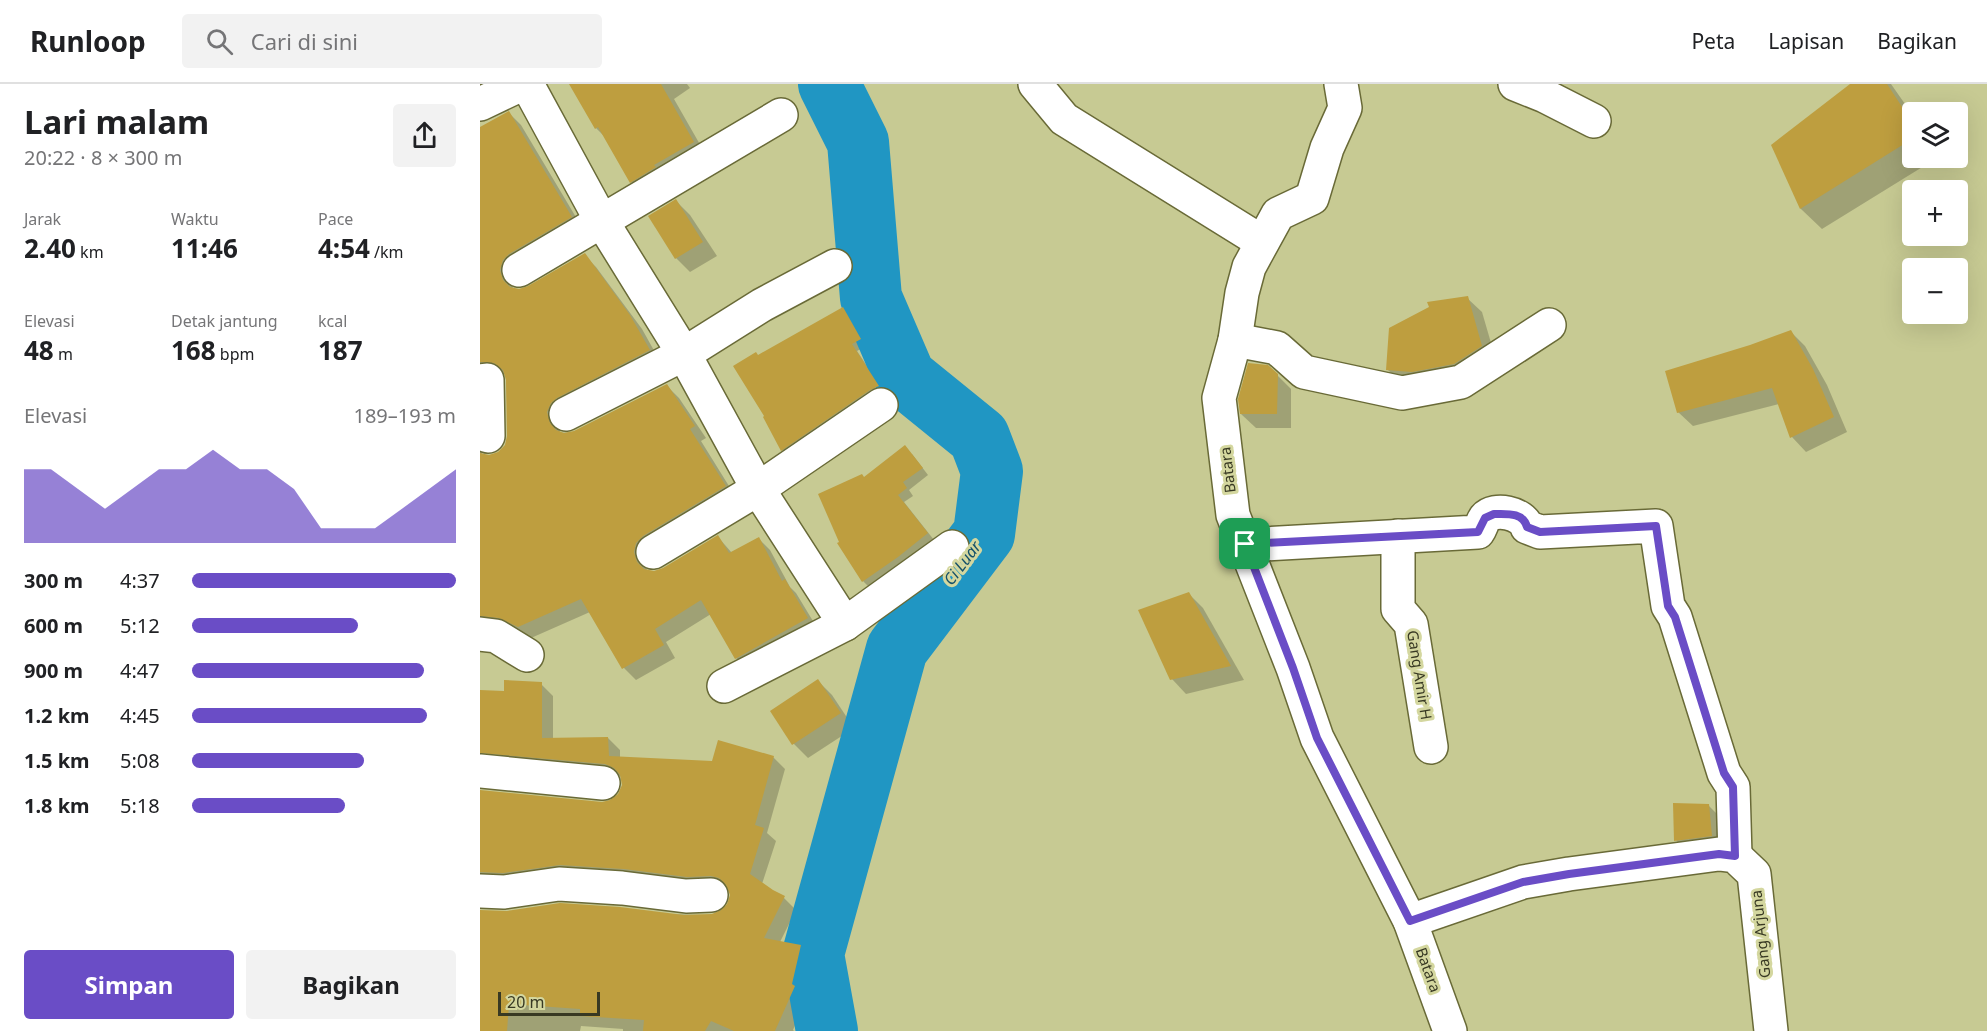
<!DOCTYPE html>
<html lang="id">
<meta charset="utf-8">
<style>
:root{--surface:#fff;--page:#f2f2f2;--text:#202124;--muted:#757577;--line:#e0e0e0;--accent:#6a4dc6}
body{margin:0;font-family:"Noto Sans",sans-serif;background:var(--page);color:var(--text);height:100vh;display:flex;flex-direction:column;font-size:22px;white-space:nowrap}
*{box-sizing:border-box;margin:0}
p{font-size:20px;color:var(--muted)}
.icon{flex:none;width:33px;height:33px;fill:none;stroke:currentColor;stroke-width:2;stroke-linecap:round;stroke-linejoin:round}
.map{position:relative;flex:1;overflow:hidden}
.side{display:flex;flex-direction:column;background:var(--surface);width:480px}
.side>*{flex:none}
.controls{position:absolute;left:1422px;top:18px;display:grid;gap:12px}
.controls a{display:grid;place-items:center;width:66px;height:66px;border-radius:6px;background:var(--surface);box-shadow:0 6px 24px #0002;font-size:30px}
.scale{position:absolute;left:18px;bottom:15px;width:102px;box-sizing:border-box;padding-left:6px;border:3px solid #383923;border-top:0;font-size:16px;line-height:21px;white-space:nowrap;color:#383923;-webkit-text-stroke:4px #d4d79f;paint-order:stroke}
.pin{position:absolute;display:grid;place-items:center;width:51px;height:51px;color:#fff;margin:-26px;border-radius:12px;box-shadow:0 3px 9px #0006}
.round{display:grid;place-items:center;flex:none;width:63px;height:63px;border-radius:6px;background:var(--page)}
.overview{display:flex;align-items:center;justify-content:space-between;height:102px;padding:0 24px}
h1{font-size:33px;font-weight:700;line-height:45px}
.figures{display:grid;grid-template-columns:repeat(3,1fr);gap:9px;height:102px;padding:6px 24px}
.figures div{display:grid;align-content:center}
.figures b{font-size:26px;font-weight:700}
.figures small{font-size:16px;font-weight:400}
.figures p{font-size:16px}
.chart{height:168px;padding:12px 24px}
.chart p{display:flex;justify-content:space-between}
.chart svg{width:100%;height:108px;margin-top:6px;fill:var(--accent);opacity:.7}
.action{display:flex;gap:12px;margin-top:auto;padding:12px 24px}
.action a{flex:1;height:69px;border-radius:6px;background:var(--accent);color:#fff;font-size:24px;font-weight:700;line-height:69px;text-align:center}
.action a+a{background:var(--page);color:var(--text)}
ul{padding:0 24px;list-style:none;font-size:20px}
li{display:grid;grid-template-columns:96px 72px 1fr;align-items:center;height:45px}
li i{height:15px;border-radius:8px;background:var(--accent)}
header{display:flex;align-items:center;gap:36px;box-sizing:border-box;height:84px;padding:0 30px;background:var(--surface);border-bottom:2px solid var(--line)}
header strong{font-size:28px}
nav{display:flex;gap:33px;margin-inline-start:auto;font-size:21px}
.search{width:420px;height:54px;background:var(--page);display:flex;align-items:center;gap:15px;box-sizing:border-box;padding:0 21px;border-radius:6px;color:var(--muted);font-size:22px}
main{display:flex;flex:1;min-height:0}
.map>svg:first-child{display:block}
</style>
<header>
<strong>Runloop</strong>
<div class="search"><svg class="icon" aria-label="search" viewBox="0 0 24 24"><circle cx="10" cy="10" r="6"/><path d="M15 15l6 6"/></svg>Cari di sini</div>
<nav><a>Peta</a><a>Lapisan</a><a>Bagikan</a></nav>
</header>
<main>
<section class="side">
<div class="overview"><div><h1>Lari malam</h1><p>20:22 · 8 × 300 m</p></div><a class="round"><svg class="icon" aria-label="share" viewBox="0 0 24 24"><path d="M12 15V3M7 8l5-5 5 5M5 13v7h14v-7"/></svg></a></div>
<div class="figures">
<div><p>Jarak</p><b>2.40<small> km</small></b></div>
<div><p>Waktu</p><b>11:46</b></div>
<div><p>Pace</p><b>4:54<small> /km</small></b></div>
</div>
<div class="figures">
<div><p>Elevasi</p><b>48<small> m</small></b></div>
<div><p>Detak jantung</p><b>168<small> bpm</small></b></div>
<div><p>kcal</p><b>187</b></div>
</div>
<div class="chart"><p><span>Elevasi</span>189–193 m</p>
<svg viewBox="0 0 160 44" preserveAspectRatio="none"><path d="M0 44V14L10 14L20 22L30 30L40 22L50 14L60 14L70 6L80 14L90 14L100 22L110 38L120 38L130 38L140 30L150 22L160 14V44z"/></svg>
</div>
<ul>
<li><b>300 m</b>4:37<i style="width:100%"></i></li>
<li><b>600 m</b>5:12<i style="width:63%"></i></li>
<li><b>900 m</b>4:47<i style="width:88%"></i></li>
<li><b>1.2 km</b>4:45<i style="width:89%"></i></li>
<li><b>1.5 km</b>5:08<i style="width:65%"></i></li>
<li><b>1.8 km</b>5:18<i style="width:58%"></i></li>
</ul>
<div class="action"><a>Simpan</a><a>Bagikan</a></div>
</section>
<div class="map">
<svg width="1507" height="947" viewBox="0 0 1507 947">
<rect width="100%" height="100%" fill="#c7ca93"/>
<g fill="#0003">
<polygon points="105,0 207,0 210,4 194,15 226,71 163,110 151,98 126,54 116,44"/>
<polygon points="1372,0 1411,0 1432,30 1432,74 1457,74 1342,145 1321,125 1293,61"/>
<polygon points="29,29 41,41 103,145 32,199 33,205 39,206 49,204 104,171 116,183 162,245 181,279 79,341 80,349 94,348 187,302 199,314 226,354 221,357 257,415 166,481 167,487 174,488 183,485 238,453 252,469 278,454 290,466 310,503 316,509 339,547 268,586 256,574 231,530 186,558 195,574 156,596 144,584 110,528 51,554 32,545 0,548 0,326 2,371 8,372 18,370 25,362 28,352 26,290 9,290 0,295 0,45"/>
<polygon points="196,117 210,131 237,172 210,188 196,174"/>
<polygon points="987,214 1002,228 1016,276 922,300 908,286"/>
<polygon points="363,225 370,232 386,262 377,267 405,309 309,373 302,366"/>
<polygon points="1311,248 1325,262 1347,301 1367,348 1326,368 1312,353 1299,320 1213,342 1198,328 1271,263"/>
<polygon points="797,291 811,305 811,344 776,344 761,330"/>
<polygon points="432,370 448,391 429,406 433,412 424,418 454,456 390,504 383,497 384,394"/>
<polygon points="709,510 723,524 764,596 706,610 692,595"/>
<polygon points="338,597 352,611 374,644 328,674 314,660 292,628"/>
<polygon points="61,600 73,612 73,655 128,654 140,666 140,674 233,679 293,673 305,685 287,749 296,757 282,800 304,814 316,826 300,858 320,862 332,874 323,912 326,915 313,946 314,947 143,947 143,945 101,942 100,947 0,947 0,827 232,831 242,828 249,821 251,811 249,805 244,804 0,805 0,752 131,718 139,711 143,702 142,693 139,692 34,682 22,670"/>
<polygon points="1228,721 1242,735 1246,766 1210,771 1196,756"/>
</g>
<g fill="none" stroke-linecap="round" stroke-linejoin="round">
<polyline stroke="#2096c3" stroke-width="62" points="347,947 333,870 417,565 504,450 512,387 499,353 425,293 391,214 378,58 349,0"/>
</g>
<g fill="#be9e3f">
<polygon points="89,0 181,0 214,58 174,81 176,83 150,99 118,43 115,45"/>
<polygon points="1370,0 1407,0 1432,38 1432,55 1320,125 1291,61"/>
<polygon points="29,27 92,133 29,170 23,176 20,186 23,196 30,203 39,205 48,202 105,169 150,231 170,266 77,314 71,319 67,328 70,339 76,346 84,349 94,347 187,300 215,342 210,345 246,402 163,452 156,459 154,468 157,478 164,485 174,487 183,484 238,451 249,469 279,453 302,497 305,495 328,534 255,575 221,516 175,545 184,561 142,585 101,515 38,543 19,534 0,532 0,369 9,371 18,368 25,361 27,352 26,296 23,286 14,279 0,278 0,43"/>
<polygon points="196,115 223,158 195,175 168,132"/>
<polygon points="988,212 1002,262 974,280 932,288 906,286 909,244 949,223 947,218"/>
<polygon points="363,223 381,255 372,260 399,302 390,306 301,367 283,333 284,332 253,282 276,268 278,271"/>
<polygon points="1311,246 1333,285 1354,333 1310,354 1292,304 1197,329 1185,287 1270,261"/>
<polygon points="768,279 788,281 798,290 797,330 760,330 758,315"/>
<polygon points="425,361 443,384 423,398 427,404 418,411 448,449 418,473 382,498 357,459 359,458 338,410 382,390 384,393"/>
<polygon points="709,508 751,582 690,596 658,526"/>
<polygon points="338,595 361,629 312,661 290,627"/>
<polygon points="24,596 62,598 62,654 128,653 129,672 232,677 238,656 294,672 275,741 284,744 270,790 293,806 305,812 284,854 321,861 312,900 315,902 295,947 254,947 231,937 225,947 163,947 164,936 100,932 100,925 29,920 27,947 0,947 0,826 27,827 80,819 140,823 204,831 232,830 241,826 247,820 250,811 246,801 239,794 231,792 207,793 144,785 80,781 23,789 0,788 0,706 122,718 130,716 138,710 142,701 140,691 134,684 125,680 0,669 0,606 24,607"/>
<polygon points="1193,719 1229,720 1232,752 1194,757"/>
</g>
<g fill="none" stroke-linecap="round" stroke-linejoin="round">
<defs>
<g id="minor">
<polyline points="47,0 121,136 204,270 278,405 365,540"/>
<polyline points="555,0 584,35 782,158"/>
<polyline points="861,0 865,24 847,64 832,114 798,130 769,183 762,209 755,256 739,314 753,431 813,584 837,654 930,837 970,947"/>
<polyline points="1035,0 1065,12 1114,37"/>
<polyline points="0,20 42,0"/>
<polyline points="39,186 301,31"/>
<polyline points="755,256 797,264 824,288 922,309 981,298 1069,241"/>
<polyline points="0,297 7,296 8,352"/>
<polyline points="86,330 204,270 282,221 355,182"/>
<polyline points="918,452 918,525 931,540 951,663"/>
<path d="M765 461 998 448C1001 444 1002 438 1005 434 1014 423 1043 429 1047 443L1060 448 1176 442 1188 522 1195 533 1244 689 1253 703 1255 772"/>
<polyline points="173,468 278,405 401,321"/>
<polyline points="0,550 16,552 47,571"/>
<polyline points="244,602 365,540 472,463"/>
<polyline points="0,687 123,699"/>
<polyline points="0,807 24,808 79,800 142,804 206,812 231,811"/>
<polyline points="930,837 1043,798 1089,790 1239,770 1255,772 1274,790 1291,947"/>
</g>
</defs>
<use href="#minor" stroke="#696a37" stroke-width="36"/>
<use href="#minor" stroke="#fff" stroke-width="33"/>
</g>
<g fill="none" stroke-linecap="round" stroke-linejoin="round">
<defs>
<path id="route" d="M1014 430C1027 430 1043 428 1047 443L1060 448 1176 442 1188 522 1195 533 1244 689 1253 703 1255 772 1239 770 1089 790 1043 798 930 837 837 654 813 584 765 460 998 448 1005 434Z"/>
</defs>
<use href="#route" stroke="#fff" stroke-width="12"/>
<use href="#route" stroke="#6a4dc6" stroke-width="8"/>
</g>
<g text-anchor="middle" stroke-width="6" stroke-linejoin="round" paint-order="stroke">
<g font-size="15" fill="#383923" stroke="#d4d79f">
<text transform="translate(748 386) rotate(-97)" y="5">Batara</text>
<text transform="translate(939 591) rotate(81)" y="5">Gang Amir H</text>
<text transform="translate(1281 850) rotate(-96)" y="5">Gang Arjuna</text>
<text transform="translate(948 886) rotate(70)" y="5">Batara</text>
</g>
<g font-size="16" font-style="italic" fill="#165169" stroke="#d4d79f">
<text transform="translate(482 479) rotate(-53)" y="6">Ci Luar</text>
</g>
</g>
</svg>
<div class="controls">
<a><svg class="icon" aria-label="layers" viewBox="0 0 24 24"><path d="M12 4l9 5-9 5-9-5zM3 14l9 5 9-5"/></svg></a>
<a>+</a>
<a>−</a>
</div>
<div class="scale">20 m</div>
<div class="pin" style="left:765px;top:460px;background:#1e9e55"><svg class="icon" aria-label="arrive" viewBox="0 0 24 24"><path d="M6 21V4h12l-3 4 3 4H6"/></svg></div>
</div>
</main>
